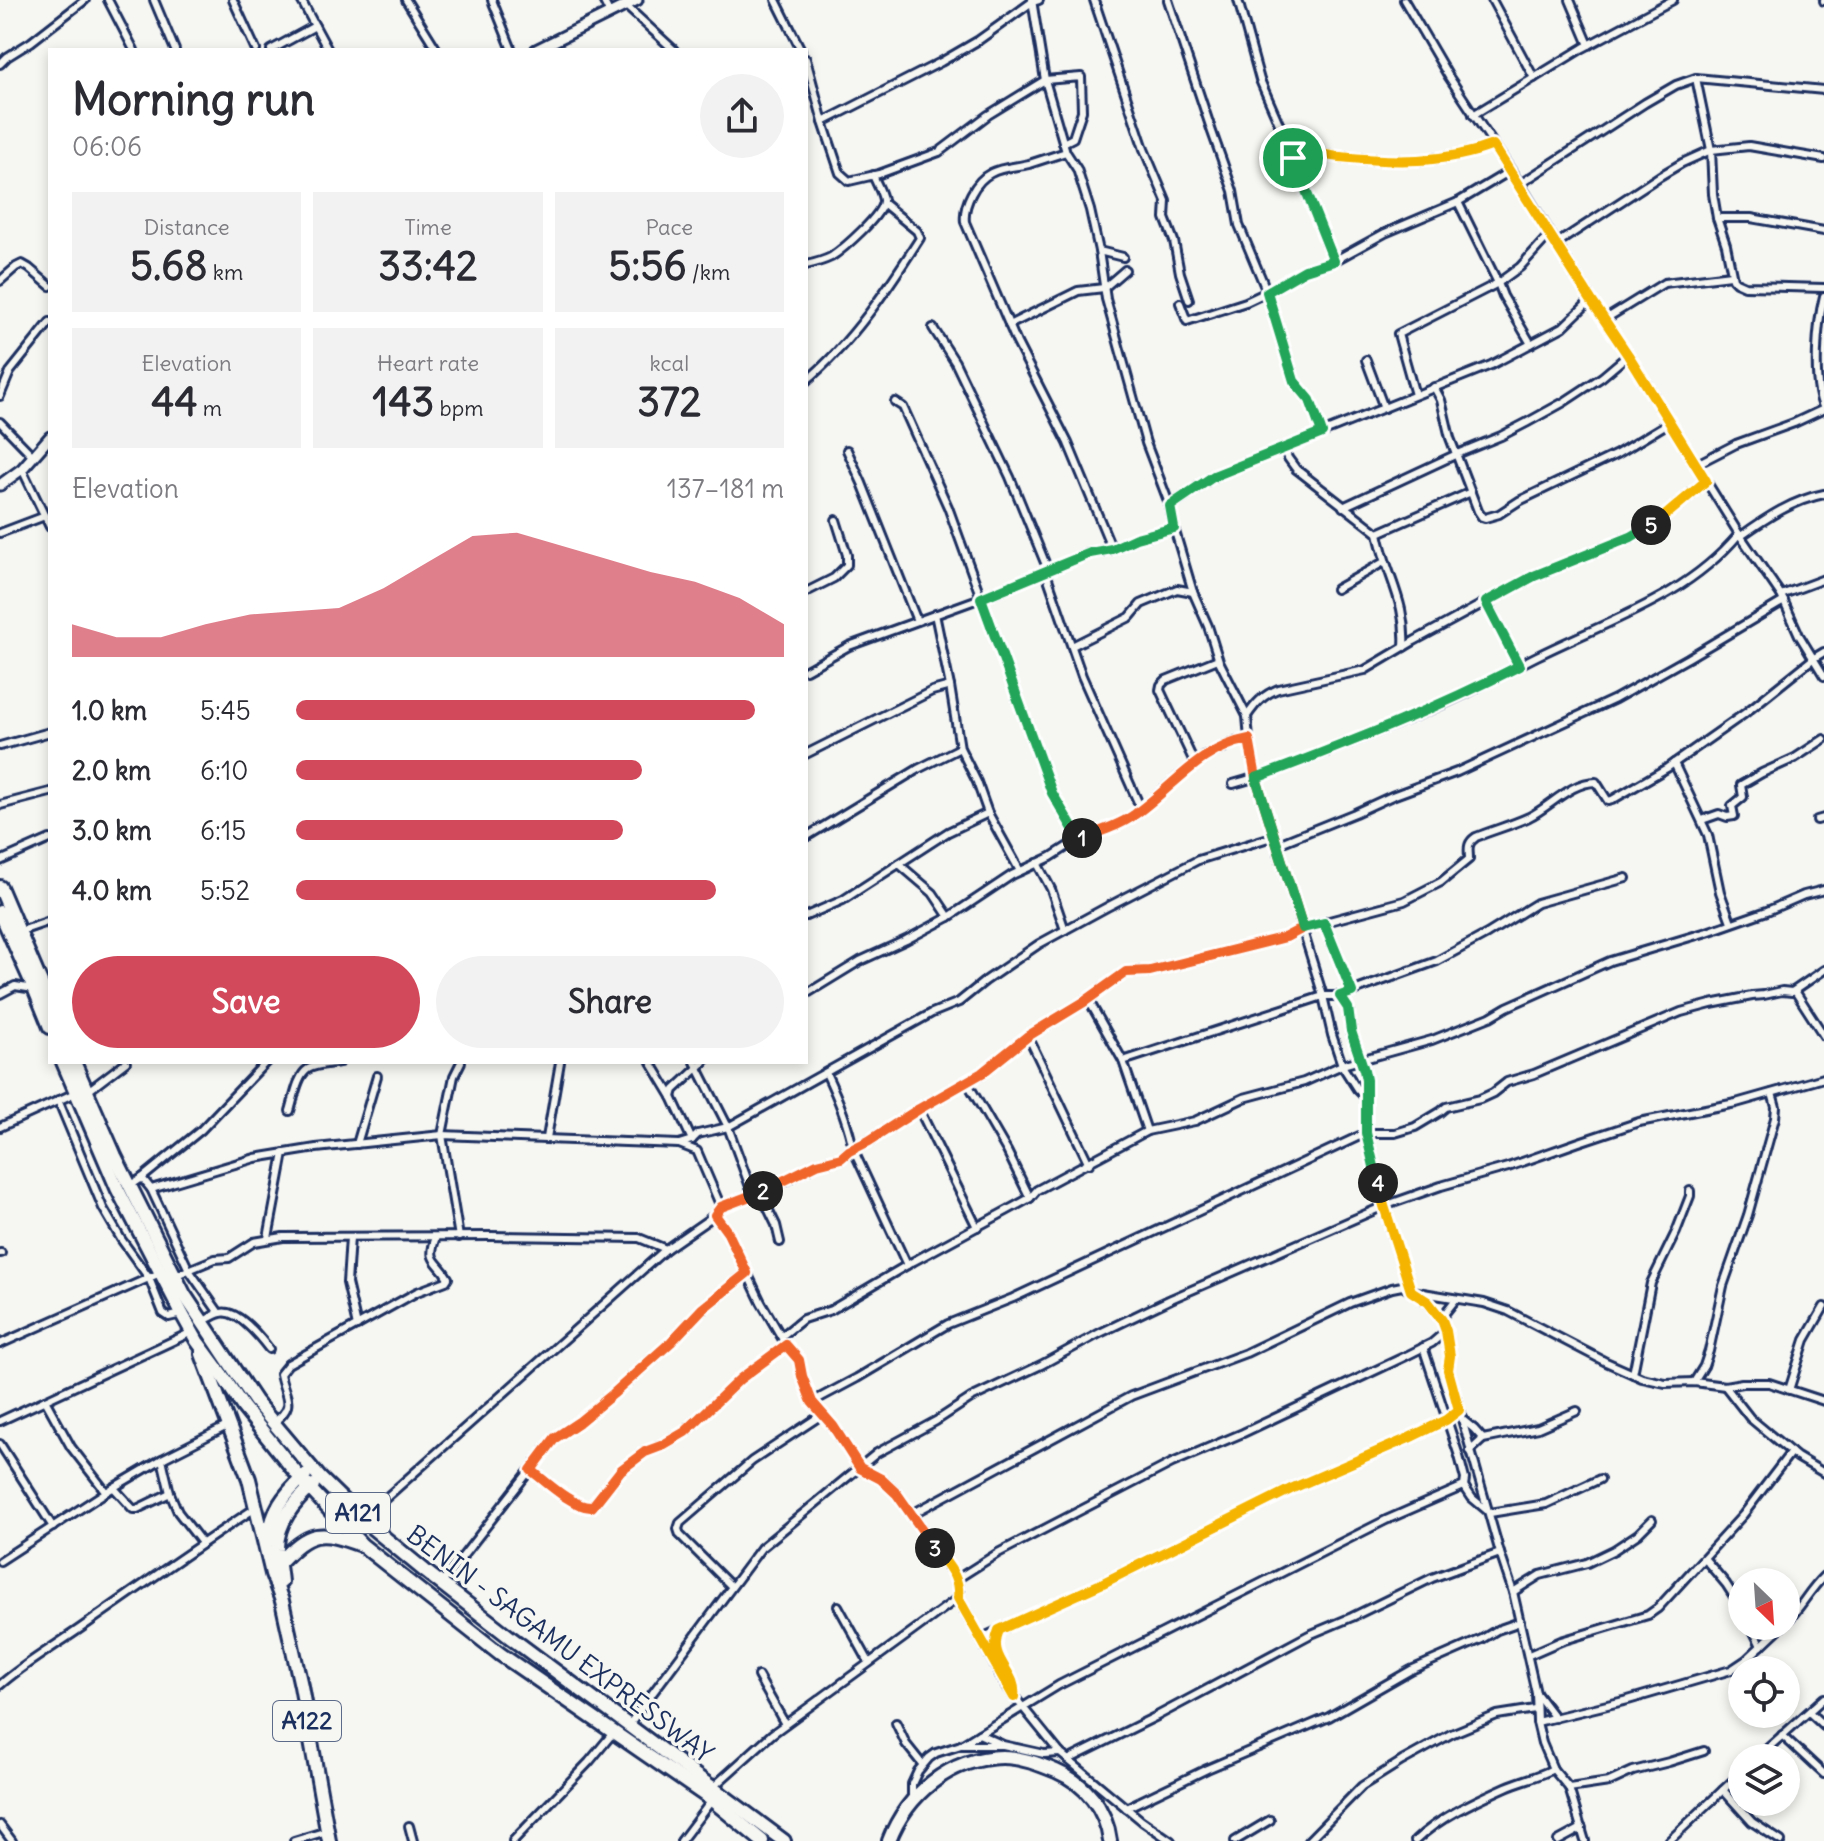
<!DOCTYPE html>
<meta charset="utf-8">
<style>
:root{--surface:#fff;--page:#f2f2f3;--text:#2b2b33;--muted:#7c7c81;--accent:#d1495b}
body{margin:0;font-family:Delius,sans-serif;background:var(--page);color:var(--text);height:100vh;display:flex;flex-direction:column;font-size:30px;white-space:nowrap}
*{box-sizing:border-box;margin:0}
p{font-size:26px;color:var(--muted)}
.icon{flex:none;width:44px;height:44px;fill:none;stroke:currentColor;stroke-width:2;stroke-linecap:round;stroke-linejoin:round}
.map{position:relative;flex:1;overflow:hidden}
.side{position:absolute;left:48px;top:48px;width:760px;height:1016px;display:flex;flex-direction:column;background:var(--surface);border-radius:0px;box-shadow:0 4px 12px #0003}
.side>*{flex:none}
.needle{width:52px;rotate:155deg}
.controls{position:absolute;left:1728px;top:1568px;display:grid;gap:16px}
.controls a{display:grid;place-items:center;width:72px;height:72px;border-radius:50%;background:var(--surface);box-shadow:0 4px 12px #0003;font-size:40px}
.pin{position:absolute;display:grid;place-items:center;width:68px;height:68px;color:#fff;margin:-34px;border:4px solid #fff;border-radius:50%;box-shadow:0 2px 8px #0007}
.km{position:absolute;width:40px;height:40px;margin:-20px;border-radius:50%;background:#222;color:#fff;font-size:22px;line-height:40px;text-align:center}
.round{display:grid;place-items:center;flex:none;width:84px;height:84px;border-radius:42px;background:var(--page)}
.head{display:flex;align-items:center;justify-content:space-between;height:136px;padding:0 24px}
h1{font-size:44px;font-weight:700;line-height:60px}
.metrics{display:grid;grid-template-columns:repeat(3,1fr);gap:12px;height:136px;padding:8px 24px}
.metrics div{display:grid;align-content:center;border-radius:0px;background:var(--page);text-align:center}
.metrics b{font-size:40px;font-weight:700}
.metrics small{font-size:22px;font-weight:400}
.metrics p{font-size:22px}
.chart{height:224px;padding:16px 24px}
.chart p{display:flex;justify-content:space-between}
.chart svg{width:100%;height:144px;margin-top:8px;fill:var(--accent);opacity:.7}
.primary-button{display:flex;gap:16px;margin-top:auto;padding:16px 24px}
.primary-button a{flex:1;height:92px;border-radius:48px;background:var(--accent);color:#fff;font-size:32px;font-weight:700;line-height:92px;text-align:center}
.primary-button a+a{background:var(--page);color:var(--text)}
ul{padding:0 24px;list-style:none;font-size:26px}
li{display:grid;grid-template-columns:128px 96px 1fr;align-items:center;height:60px}
li i{height:20px;border-radius:10px;background:var(--accent)}
.map>svg:first-child{display:block}
</style>
<div class="map">
<svg width="1824" height="1841" viewBox="0 0 1824 1841">
<rect width="100%" height="100%" fill="#f6f6f2"/>
<filter id="ink" filterUnits="userSpaceOnUse"><feTurbulence type="fractalNoise" baseFrequency=".0125" numOctaves="2"/><feDisplacementMap in="SourceGraphic" scale="16" xChannelSelector="R" yChannelSelector="G"/><feConvolveMatrix kernelMatrix="1 2 1 2 8 2 1 2 1" color-interpolation-filters="sRGB"/></filter>
<g filter="url(#ink)">
<g fill="none" stroke-linecap="round" stroke-linejoin="round">
<defs>
<g id="street">
<polyline points="108,0 134,50"/>
<polyline points="154,0 175,50"/>
<polyline points="233,0 256,50"/>
<polyline points="301,0 328,50"/>
<polyline points="406,0 437,50"/>
<polyline points="492,0 512,50"/>
<polyline points="603,0 610,14"/>
<polyline points="776,0 801,50"/>
<polyline points="1032,0 1045,80 1066,152 1077,169 1090,210 1099,251 1106,299 1146,443 1170,506 1174,528 1193,592 1208,626 1219,661 1247,716 1249,739 1256,778 1323,996 1340,996 1348,1008 1351,1031 1364,1070 1366,1080 1366,1133 1384,1206 1411,1291 1428,1302 1442,1320 1446,1331 1450,1356 1448,1370 1500,1553 1513,1592 1536,1693 1537,1722 1542,1743 1553,1769 1569,1788 1585,1841"/>
<polyline points="1094,0 1144,149 1166,201 1165,218 1174,241 1180,273 1189,300"/>
<polyline points="1168,0 1212,132 1233,191 1239,225 1267,292 1294,381 1310,400 1322,433"/>
<polyline points="1238,0 1260,80 1280,126 1334,261"/>
<polyline points="1404,0 1449,77 1520,184 1591,300 1628,355 1739,534 1781,595 1799,635 1824,676"/>
<polyline points="1492,0 1534,78"/>
<polyline points="1570,0 1589,45"/>
<polyline points="1824,0 1824,1"/>
<polyline points="626,6 674,50"/>
<polyline points="271,50 315,26"/>
<polyline points="806,59 823,122 840,173 849,181 879,174 939,152 988,115 1045,80 1081,77 1082,111 1073,138 1063,143"/>
<polyline points="0,64 7,57 31,42 85,0"/>
<polyline points="1696,78 1711,150 1713,194 1717,218 1726,245 1733,279 1736,282 1745,286 1824,288"/>
<polyline points="1473,115 1583,48 1673,0"/>
<polyline points="823,122 941,62 979,40 1032,2 1039,0"/>
<path d="M1066 152C1054 156 1041 160 1029 164 1017 167 1002 167 991 173 975 181 963 205 965 222L1017 343 1068 443 1112 549"/>
<path d="M1291 152C1307 148 1323 156 1340 157 1391 162 1444 164 1493 145"/>
<polyline points="1520,184 1645,103 1676,85 1696,78 1824,90"/>
<polyline points="1717,218 1751,218 1824,231"/>
<polyline points="1556,244 1660,176 1682,163 1711,150 1749,146 1824,159"/>
<polyline points="1099,251 1123,257"/>
<path d="M806 265C815 263 823 261 831 257 843 249 884 214 883 200 882 192 876 183 873 175"/>
<polyline points="0,281 16,267 22,264 29,268 50,286"/>
<polyline points="1180,303 1187,321 1246,302 1267,292 1305,270 1334,261 1385,233 1458,202 1510,171"/>
<polyline points="1604,320 1664,283 1731,275"/>
<polyline points="1009,325 1078,291 1104,288 1125,270"/>
<polyline points="933,328 955,362 1010,477 1048,570"/>
<polyline points="1531,344 1503,296 1498,283 1520,267 1550,234"/>
<polyline points="1366,360 1384,408"/>
<path d="M806 381C852 343 888 288 920 238L917 231 883 203"/>
<polyline points="1434,387 1441,400 1450,438 1478,511 1482,517 1485,518 1499,514 1519,501 1617,454 1670,422"/>
<polyline points="1415,395 1398,334 1498,283 1458,202"/>
<polyline points="0,396 10,372 50,322"/>
<polyline points="895,402 903,407 948,507 1052,793 1079,839"/>
<path d="M1824 409C1812 383 1817 324 1824 296"/>
<polyline points="0,422 33,456"/>
<path d="M1284 448 1288 458 1296 469 1378 533C1386 576 1407 601 1404 647"/>
<polyline points="847,450 862,483 917,621"/>
<polyline points="1697,464 1736,444 1794,423 1824,409"/>
<polyline points="22,469 50,527"/>
<polyline points="1170,506 1214,476 1491,365 1563,327 1591,300"/>
<polyline points="1343,507 1457,454 1501,436 1526,423 1564,402 1602,377 1628,355"/>
<polyline points="0,533 45,516"/>
<polyline points="1378,533 1471,492"/>
<path d="M1741 536C1766 518 1793 500 1824 494"/>
<polyline points="1045,570 1082,676 1141,809"/>
<polyline points="1336,589 1384,562"/>
<polyline points="806,592 834,578 847,565 847,555 836,520"/>
<polyline points="1781,595 1824,579"/>
<polyline points="1486,602 1519,666"/>
<polyline points="935,614 950,686 960,748 977,782 988,813 1020,871"/>
<polyline points="1072,646 1130,617 1141,604 1177,589 1193,592"/>
<polyline points="806,670 849,646 981,598 1090,553 1112,549 1136,538 1174,528"/>
<path d="M1247 716C1256 703 1263 695 1278 689L1365 670 1414 641 1534 576 1631 537 1660 520 1706 481"/>
<polyline points="0,746 50,732"/>
<polyline points="806,754 932,691 950,686"/>
<polyline points="1674,763 1708,835 1720,892 1731,922"/>
<polyline points="1195,764 1160,690 1161,685 1166,680 1218,659"/>
<path d="M1233 784C1267 775 1299 762 1331 750 1377 732 1423 714 1467 693 1490 681 1513 668 1537 656 1609 620 1686 598 1739 534"/>
<polyline points="0,805 50,792"/>
<polyline points="1702,820 1719,814 1727,817 1734,816 1732,806 1743,797 1741,785 1762,773 1795,758 1824,739"/>
<polyline points="1817,820 1824,818"/>
<polyline points="806,837 918,769 960,748"/>
<polyline points="1278,844 1355,813 1392,796 1457,772 1615,699 1688,658 1784,601"/>
<polyline points="0,861 50,839"/>
<polyline points="1037,863 1051,889 1065,930"/>
<polyline points="899,864 933,893 949,917"/>
<polyline points="806,916 843,900 948,832 988,813"/>
<polyline points="1324,923 1352,992"/>
<polyline points="18,932 50,921"/>
<polyline points="1795,991 1824,1036"/>
<polyline points="0,994 15,986 34,989"/>
<polyline points="806,994 860,961 906,940 949,917 1012,875 1051,857 1079,839 1112,827 1135,815 1178,777 1204,757 1235,742 1249,739"/>
<polyline points="1340,996 1437,961 1487,934 1537,903 1626,878"/>
<polyline points="1088,999 1123,1061 1147,1131"/>
<polyline points="1028,1036 1089,1164"/>
<polyline points="1123,1061 1323,996 1332,1035 1342,1065"/>
<polyline points="651,1062 672,1097 692,1140"/>
<polyline points="695,1062 728,1127 753,1195"/>
<polyline points="1343,1067 1357,1089 1366,1098"/>
<path d="M826 1073C838 1098 848 1122 853 1149L907 1265"/>
<polyline points="967,1082 1007,1151 1030,1198"/>
<polyline points="88,1091 126,1062"/>
<polyline points="672,1097 674,1090 704,1062"/>
<polyline points="58,1100 103,1208 121,1239 149,1278 163,1313 169,1317 182,1314"/>
<polyline points="919,1109 977,1227"/>
<path d="M290 1111C294 1099 297 1076 308 1069 316 1064 331 1064 340 1062"/>
<polyline points="0,1127 75,1093"/>
<polyline points="547,1138 560,1062"/>
<polyline points="357,1144 377,1076"/>
<polyline points="679,1144 692,1140 698,1134 728,1127 932,1013 959,1002 985,981 1039,944 1107,907 1198,860 1275,836"/>
<polyline points="142,1178 201,1130 266,1062"/>
<polyline points="130,1186 142,1178 151,1189 255,1158 316,1148 442,1135 679,1144 697,1151 721,1207"/>
<polyline points="151,1189 189,1270 219,1313"/>
<polyline points="760,1192 776,1225 780,1242"/>
<polyline points="715,1215 728,1233 761,1302 786,1345 799,1360 802,1376 812,1402 833,1426 860,1468 881,1479 897,1494 957,1579 959,1589 958,1598 981,1640"/>
<polyline points="350,1237 347,1283 357,1326"/>
<polyline points="459,1237 442,1135 454,1076 461,1062"/>
<polyline points="268,1238 284,1153"/>
<polyline points="0,1253 1,1253"/>
<polyline points="174,1276 215,1259 229,1258 254,1242 283,1237 491,1236 639,1238 666,1249"/>
<polyline points="1442,1320 1445,1313 1456,1299"/>
<path d="M202 1322C208 1319 215 1314 221 1313 237 1309 260 1337 269 1349"/>
<polyline points="782,1336 803,1319 831,1310 914,1261 1008,1210 1030,1198 1037,1190 1147,1131 1195,1121 1244,1098 1304,1082 1342,1065 1432,1040 1490,1017 1507,1007 1610,961 1707,932 1767,911 1804,895 1824,890"/>
<polyline points="0,1344 160,1273"/>
<polyline points="1633,1374 1651,1283 1676,1232 1690,1196 1690,1191"/>
<polyline points="1694,1382 1704,1366 1709,1351 1723,1286 1748,1215 1775,1118 1776,1107 1772,1093"/>
<polyline points="1725,1386 1750,1418 1797,1457 1824,1473"/>
<polyline points="1789,1390 1805,1340 1824,1307"/>
<polyline points="45,1400 71,1447 106,1492"/>
<polyline points="812,1402 857,1378 948,1324 1013,1298 1366,1133 1395,1133 1415,1127 1440,1112 1446,1107 1480,1099 1493,1093 1507,1082 1534,1074 1681,1012 1711,1004 1752,996 1764,995 1782,991 1792,992 1824,970"/>
<polyline points="1463,1420 1474,1429 1483,1439"/>
<polyline points="0,1421 192,1332"/>
<path d="M273 1423C297 1405 285 1399 280 1374L288 1364 417 1292 446 1281 448 1278C438 1259 426 1263 436 1237"/>
<polyline points="0,1444 53,1527"/>
<polyline points="1470,1451 1483,1439 1538,1428 1577,1411"/>
<polyline points="162,1459 170,1493 178,1512 202,1543"/>
<path d="M531 1470C545 1481 575 1509 592 1507L621 1470 645 1452 661 1446 685 1432 740 1379 786 1345"/>
<polyline points="1464,1486 1472,1498 1490,1513 1546,1504 1600,1479"/>
<polyline points="114,1488 133,1509 137,1509 170,1493"/>
<polyline points="912,1514 1131,1396 1246,1353 1350,1303 1392,1288 1402,1286 1411,1291 1484,1303 1508,1311 1606,1362 1642,1378 1665,1383 1694,1382 1725,1386 1742,1383 1769,1383 1824,1401"/>
<path d="M364 1521 378 1505 666 1249 715 1215 721 1207 786 1181 817 1164 841 1158 849 1151 869 1141 919 1109 982 1073 1028 1036 1084 1002 1126 972 1150 971 1239 949 1286 937 1303 928 1404 901 1441 882 1469 859C1469 849 1466 844 1476 837 1493 830 1512 825 1529 817 1551 806 1571 782 1596 782L1608 801 1612 800 1667 768 1744 714 1814 658 1824 652"/>
<polyline points="1704,1558 1726,1584 1742,1609"/>
<polyline points="0,1561 106,1492 162,1459 229,1425"/>
<polyline points="957,1579 998,1553 1172,1463 1243,1433 1406,1356 1432,1343 1446,1331"/>
<polyline points="442,1583 555,1438 579,1422 613,1394 671,1342 702,1309 747,1273"/>
<polyline points="731,1586 680,1535 678,1529 680,1523 752,1461 823,1414"/>
<polyline points="1513,1592 1540,1575 1587,1563 1614,1550 1638,1534 1652,1520"/>
<polyline points="838,1606 869,1662"/>
<path d="M1786 1622C1801 1608 1809 1590 1824 1576"/>
<polyline points="1751,1626 1761,1646"/>
<path d="M999 1630C986 1662 1018 1671 1014 1697"/>
<polyline points="1529,1655 1561,1641 1648,1615 1658,1608 1743,1515 1791,1452"/>
<polyline points="758,1676 785,1724"/>
<path d="M0 1685C26 1662 57 1645 85 1625 142 1585 199 1545 257 1507"/>
<polyline points="1536,1693 1555,1718"/>
<polyline points="1809,1712 1824,1726"/>
<polyline points="1537,1722 1628,1700 1731,1670 1746,1660 1782,1626"/>
<polyline points="896,1723 906,1744 922,1764"/>
<polyline points="628,1726 761,1548 877,1453 936,1421 971,1398 1041,1365 1100,1333 1171,1299 1384,1206 1441,1186 1508,1167 1579,1142 1639,1122 1736,1103 1824,1078"/>
<polyline points="979,1734 1001,1744"/>
<polyline points="1782,1735 1824,1774"/>
<polyline points="961,1745 1003,1745 1044,1754 1060,1753"/>
<polyline points="1757,1758 1824,1698"/>
<polyline points="1068,1760 1157,1716 1309,1635 1352,1617 1432,1578 1500,1553"/>
<polyline points="712,1788 772,1734 958,1598"/>
<polyline points="1569,1788 1609,1782 1633,1771 1669,1762 1704,1751"/>
<polyline points="1723,1790 1752,1822 1781,1841"/>
<polyline points="912,1800 912,1784 918,1771 929,1758 936,1753 961,1745 1059,1685 1386,1520 1464,1486 1465,1479 1459,1456 1423,1347"/>
<polyline points="1126,1808 1207,1769 1329,1717 1411,1670 1482,1639 1497,1630 1520,1622"/>
<polyline points="0,1825 12,1841"/>
<polyline points="409,1826 413,1841"/>
<polyline points="294,1841 327,1831"/>
<polyline points="513,1841 589,1762 613,1733"/>
<polyline points="681,1841 712,1800"/>
<polyline points="1171,1841 1142,1821 1060,1753 1008,1689 981,1640 986,1636 1103,1583 1293,1488 1409,1438 1446,1420 1459,1410"/>
<polyline points="1235,1841 1270,1820"/>
<polyline points="1308,1841 1362,1786 1402,1761 1451,1734 1497,1715 1535,1709"/>
<path d="M1415 1841C1440 1817 1475 1801 1506 1787 1522 1780 1538 1777 1553 1769"/>
<polyline points="1558,1841 1582,1828"/>
<polyline points="1669,1841 1742,1772"/>
</g>
<g id="secondary">
<polyline points="536,50 637,0"/>
<polyline points="0,485 22,469 50,437"/>
</g>
<g id="highway">
<polyline points="0,887 50,1004"/>
<polyline points="0,912 35,990 50,1027"/>
<polyline points="63,1062 117,1188 182,1314 197,1341 222,1375 243,1407 301,1479 362,1545 500,1654 712,1800 762,1841"/>
<polyline points="74,1062 115,1156 184,1294 255,1401 320,1478 364,1521 425,1571 511,1638 784,1841"/>
<polyline points="202,1354 249,1479 272,1574 282,1601 301,1686 329,1841"/>
<path d="M268 1541C272 1510 283 1496 305 1475"/>
<path d="M279 1563C310 1530 320 1530 361 1545"/>
<path d="M281 1582C280 1571 278 1560 277 1550 276 1522 295 1502 313 1485"/>
<path d="M889 1841C907 1794 950 1758 1002 1757 1021 1757 1039 1764 1056 1771 1086 1784 1106 1809 1110 1841"/>
</g>
</defs>
<use href="#street" stroke="#1b2f5e" stroke-width="12"/>
<use href="#secondary" stroke="#1b2f5e" stroke-width="15"/>
<use href="#highway" stroke="#1b2f5e" stroke-width="18"/>
<use href="#street" stroke="#f6f6f2" stroke-width="6"/>
<use href="#secondary" stroke="#f6f6f2" stroke-width="9"/>
<use href="#highway" stroke="#f6f6f2" stroke-width="12"/>
</g>
</g>
<g fill="none" stroke-linecap="round" stroke-linejoin="round" filter="url(#ink)">
<defs>
<polyline id="split-1" points="1082,838 1079,839 1052,793 981,598 1090,553 1112,549 1136,538 1174,528 1170,506 1214,476 1322,433 1310,400 1294,381 1267,292 1305,270 1334,261 1293,158"/>
<path id="split-2" d="M763 1191 817 1164 841 1158 849 1151 869 1141 919 1109 982 1073 1028 1036 1084 1002 1126 972 1150 971 1286 937 1303 928 1256 778 1249 739C1199 748 1173 788 1134 815 1119 826 1100 831 1082 838"/>
<path id="split-3" d="M763 1191 721 1207 715 1215 728 1233 747 1273 702 1309 671 1342 613 1394 579 1422 555 1438 531 1470C545 1481 575 1509 592 1507L621 1470 645 1452 661 1446 685 1432 740 1379 786 1345 799 1360 802 1376 812 1402 833 1426 860 1468 881 1479 897 1494 935 1548"/>
<path id="split-4" d="M935 1548C946 1564 961 1577 958 1598L1014 1697C1018 1671 986 1660 999 1630L1103 1583 1293 1488 1409 1438 1446 1420 1459 1410 1448 1370 1450 1356 1446 1331 1442 1320 1428 1302 1411 1291 1384 1206 1378 1183"/>
<path id="split-5" d="M1378 1183 1366 1133V1080L1364 1070 1351 1031 1348 1008 1340 996 1352 992 1324 923 1303 928 1256 778C1346 744 1434 710 1519 666L1486 602 1534 576 1631 537 1651 525"/>
<path id="split-6" d="M1293 158 1291 152C1307 148 1323 156 1340 157 1391 162 1445 164 1493 145L1591 300 1628 355 1706 481 1660 520 1651 525"/>
</defs>
<use href="#split-1" stroke="#fff" stroke-width="16"/>
<use href="#split-2" stroke="#fff" stroke-width="16"/>
<use href="#split-3" stroke="#fff" stroke-width="16"/>
<use href="#split-4" stroke="#fff" stroke-width="16"/>
<use href="#split-5" stroke="#fff" stroke-width="16"/>
<use href="#split-6" stroke="#fff" stroke-width="16"/>
<use href="#split-1" stroke="#22a559" stroke-width="10"/>
<use href="#split-2" stroke="#f0652b" stroke-width="10"/>
<use href="#split-3" stroke="#f0652b" stroke-width="10"/>
<use href="#split-4" stroke="#f5b400" stroke-width="10"/>
<use href="#split-5" stroke="#22a559" stroke-width="10"/>
<use href="#split-6" stroke="#f5b400" stroke-width="10"/>
</g>
<g text-anchor="middle" stroke-width="7" stroke-linejoin="round" paint-order="stroke">
<g fill="#f6f6f2" stroke="#5d6b8a" stroke-width="2">
<rect x="326" y="1493" width="64" height="40" rx="6"/>
<rect x="273" y="1701" width="68" height="40" rx="6"/>
</g>
<g font-size="24" font-weight="bold" fill="#1b2f5e">
<text x="358" y="1521">A121</text>
<text x="307" y="1729">A122</text>
</g>
<g font-size="26" fill="#1b2f5e" stroke="#f6f6f2">
<text transform="translate(560 1644) rotate(37)" y="9">BENIN - SAGAMU EXPRESSWAY</text>
</g>
</g>
</svg>
<div class="controls">
<a><svg class="needle" viewBox="-14 -14 28 28"><path d="M0-13l5 13h-10z" fill="#e53935"/><path d="M0 13l5-13h-10z" fill="#7c7c81"/></svg></a>
<a><svg class="icon" aria-label="locate" viewBox="0 0 24 24"><circle cx="12" cy="12" r="6"/><path d="M12 2v4M12 18v4M2 12h4M18 12h4"/></svg></a>
<a><svg class="icon" aria-label="layers" viewBox="0 0 24 24"><path d="M12 4l9 5-9 5-9-5zM3 14l9 5 9-5"/></svg></a>
</div>
<div class="pin" style="left:1293px;top:158px;background:#1e9e55"><svg class="icon" aria-label="arrive" viewBox="0 0 24 24"><path d="M6 21V4h12l-3 4 3 4H6"/></svg></div>
<b class="km" style="left:1082px;top:838px">1</b>
<b class="km" style="left:763px;top:1191px">2</b>
<b class="km" style="left:935px;top:1548px">3</b>
<b class="km" style="left:1378px;top:1183px">4</b>
<b class="km" style="left:1651px;top:525px">5</b>
<section class="side">
<div class="head"><div><h1>Morning run</h1><p>06:06</p></div><a class="round"><svg class="icon" aria-label="share" viewBox="0 0 24 24"><path d="M12 15V3M7 8l5-5 5 5M5 13v7h14v-7"/></svg></a></div>
<div class="metrics">
<div><p>Distance</p><b>5.68<small> km</small></b></div>
<div><p>Time</p><b>33:42</b></div>
<div><p>Pace</p><b>5:56<small> /km</small></b></div>
</div>
<div class="metrics">
<div><p>Elevation</p><b>44<small> m</small></b></div>
<div><p>Heart rate</p><b>143<small> bpm</small></b></div>
<div><p>kcal</p><b>372</b></div>
</div>
<div class="chart"><p><span>Elevation</span>137–181 m</p>
<svg viewBox="0 0 160 44" preserveAspectRatio="none"><path d="M0 44V34L10 38L20 38L30 34L40 31L50 30L60 29L70 23L80 15L90 7L100 6L110 10L120 14L130 18L140 21L150 26L160 34V44z"/></svg>
</div>
<ul>
<li><b>1.0 km</b>5:45<i style="width:94%"></i></li>
<li><b>2.0 km</b>6:10<i style="width:71%"></i></li>
<li><b>3.0 km</b>6:15<i style="width:67%"></i></li>
<li><b>4.0 km</b>5:52<i style="width:86%"></i></li>
</ul>
<div class="primary-button"><a>Save</a><a>Share</a></div>
</section>
</div>
